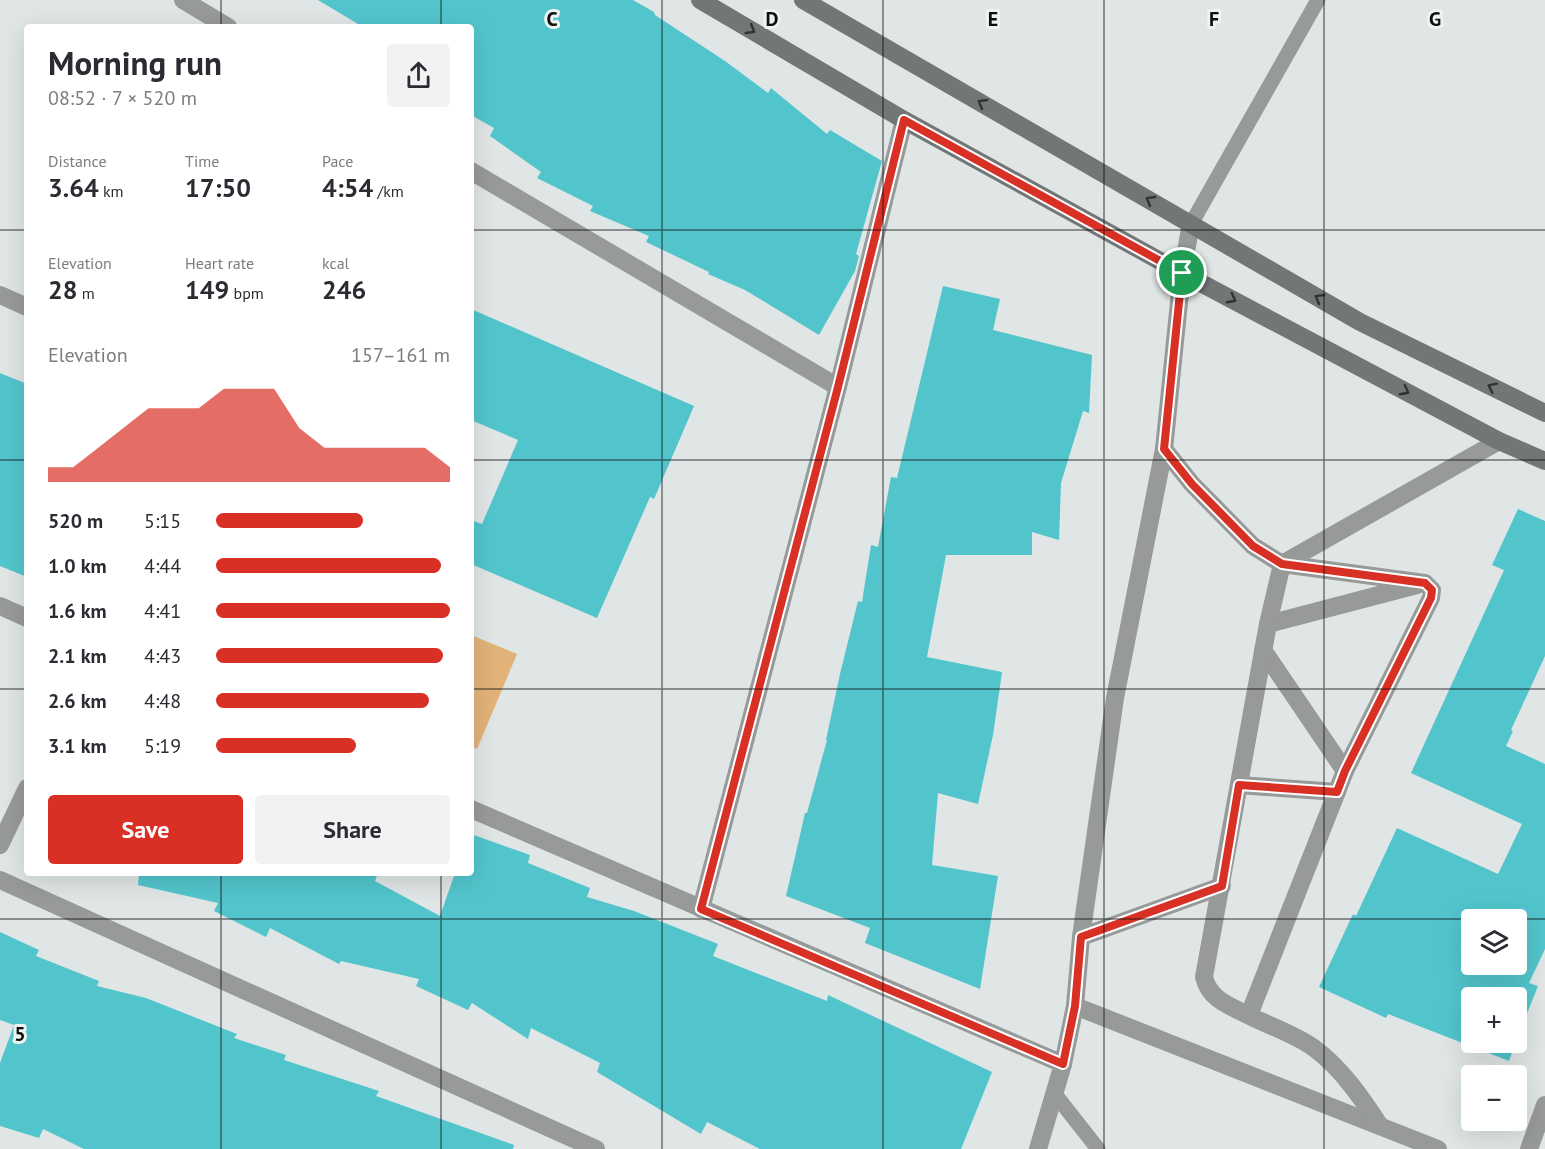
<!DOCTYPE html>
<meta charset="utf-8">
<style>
:root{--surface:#fff;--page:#f2f2f3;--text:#2b2b33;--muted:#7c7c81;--accent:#d93025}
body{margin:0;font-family:"PT Sans",sans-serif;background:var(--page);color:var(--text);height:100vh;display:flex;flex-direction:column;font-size:22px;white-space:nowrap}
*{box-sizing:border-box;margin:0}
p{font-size:20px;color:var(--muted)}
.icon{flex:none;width:33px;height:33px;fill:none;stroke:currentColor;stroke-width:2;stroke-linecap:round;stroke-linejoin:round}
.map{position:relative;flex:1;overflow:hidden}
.drawer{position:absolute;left:24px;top:24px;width:450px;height:852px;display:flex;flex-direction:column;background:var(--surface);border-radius:6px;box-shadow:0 6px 24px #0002}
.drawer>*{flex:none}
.buttons{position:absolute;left:1461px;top:909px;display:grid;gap:12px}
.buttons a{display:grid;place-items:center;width:66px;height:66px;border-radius:6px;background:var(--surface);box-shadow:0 6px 24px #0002;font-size:30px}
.pin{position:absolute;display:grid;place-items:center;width:51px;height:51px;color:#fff;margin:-26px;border:3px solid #fff;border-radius:50%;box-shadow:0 2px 6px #0007}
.round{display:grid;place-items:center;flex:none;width:63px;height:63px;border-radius:6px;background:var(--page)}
.overview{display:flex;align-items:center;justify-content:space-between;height:102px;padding:0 24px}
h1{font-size:33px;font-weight:700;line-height:45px}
.metrics{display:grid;grid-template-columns:repeat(3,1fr);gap:9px;height:102px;padding:6px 24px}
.metrics div{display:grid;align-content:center}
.metrics b{font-size:26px;font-weight:700}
.metrics small{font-size:16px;font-weight:400}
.metrics p{font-size:16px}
.chart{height:168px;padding:12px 24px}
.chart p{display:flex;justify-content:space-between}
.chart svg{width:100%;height:108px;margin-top:6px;fill:var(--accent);opacity:.7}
.action{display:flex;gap:12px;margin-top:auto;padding:12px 24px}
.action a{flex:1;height:69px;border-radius:6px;background:var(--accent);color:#fff;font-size:24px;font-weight:700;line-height:69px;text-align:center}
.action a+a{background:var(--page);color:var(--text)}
ul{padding:0 24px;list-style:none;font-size:20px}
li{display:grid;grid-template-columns:96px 72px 1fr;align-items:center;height:45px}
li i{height:15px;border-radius:8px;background:var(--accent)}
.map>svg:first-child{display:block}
</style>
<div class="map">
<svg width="1545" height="1149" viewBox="0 0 1545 1149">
<rect width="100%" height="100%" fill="#e0e5e5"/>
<polygon fill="#e1b379" points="471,635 517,654 477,749 471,746"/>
<g fill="#52c5cc" fill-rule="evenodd">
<polygon points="318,0 633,0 654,12 655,15 725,61 768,93 771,88 827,134 830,130 882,161 856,254 859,256 855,271 819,335 745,290 708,274 709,272 646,242 649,236 590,211 593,206 537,178 541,172 490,136 494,128 471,115 471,27 363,27"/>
<polygon points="943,286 1000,299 993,330 1092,355 1089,413 1083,411 1061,483 1059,540 1032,532 1032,555 946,555 927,657 1002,672 993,735 978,804 938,793 932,865 998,876 980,989 865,943 870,928 786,896 805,813 807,813 827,740 826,740 840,674 858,601 862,602 871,545 878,547 891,477 897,478"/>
<polygon points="471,309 694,406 654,499 650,497 597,618 471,564 471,520 482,524 518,440 471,420"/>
<polygon points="0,373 27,384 27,577 0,566"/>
<path d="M1518 509 1545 521V656L1511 730 1513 731 1506 746 1545 764V949L1529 983 1538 986 1516 1041V998H1472V1042H1516L1509 1061 1388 1014 1386 1018 1319 987 1353 914 1356 916 1397 828 1498 874 1522 824 1411 773 1504 570 1492 565ZM1472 920H1516V964H1472Z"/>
<polygon points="471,834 530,855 528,863 590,888 587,897 634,911 718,944 713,956 827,1001 828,995 992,1072 961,1149 760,1149 707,1122 701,1134 597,1072 600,1063 531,1028 528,1039 472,1003 468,1010 416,986 419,979 341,961 339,964 270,928 266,937 214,911 218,903 138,885 139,873 378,873 375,881 440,916 455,873 471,873"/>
<polygon points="0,932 39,950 36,956 99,981 97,986 146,998 237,1034 234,1038 286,1055 284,1060 379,1091 376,1096 514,1145 513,1149 84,1149 43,1129 39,1138 0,1126 0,1063 14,1025 0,1020"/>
</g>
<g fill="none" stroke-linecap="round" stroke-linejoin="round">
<g stroke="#989a9a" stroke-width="15">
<polyline points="1191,224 1318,0"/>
<polyline points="1054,1093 1098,1149"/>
</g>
<g stroke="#989a9a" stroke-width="18">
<polyline points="183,0 228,27"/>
<polyline points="471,171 838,387"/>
<polyline points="0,295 27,307"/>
<polyline points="1164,449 1192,484 1253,546 1282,564 1499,441"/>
<polyline points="0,606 27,618"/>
<polyline points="1268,624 1417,585"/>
<polyline points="1263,650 1345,771"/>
<polyline points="1239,785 1337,792"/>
<polyline points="471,809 1063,1064"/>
<polyline points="0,845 27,788"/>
<polyline points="0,880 596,1149"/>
<polyline points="701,909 838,387 904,120"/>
<polyline points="1081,937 1222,886"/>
<polyline points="1075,1006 1438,1149"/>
<path d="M1249 1015 1345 771 1431 598 1432 590 1425 583 1282 564 1268 624 1204 977C1210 1001 1231 1006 1252 1017 1272 1027 1296 1035 1314 1048 1342 1069 1361 1097 1380 1126"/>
<polyline points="1038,1149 1063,1064 1075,1006 1081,937 1115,698 1164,449 1182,273 1191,224"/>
<polyline points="1529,1149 1545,1105"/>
</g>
<g stroke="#737676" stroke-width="18">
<polyline points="700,0 904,120 1182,273 1499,441 1545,461"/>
<polyline points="803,0 1360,322 1545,413"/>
</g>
</g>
<defs><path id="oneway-chevron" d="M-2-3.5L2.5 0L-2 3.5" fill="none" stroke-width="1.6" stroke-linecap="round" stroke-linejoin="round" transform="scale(1.5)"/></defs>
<g stroke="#313333">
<use href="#oneway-chevron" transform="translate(751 30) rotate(31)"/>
<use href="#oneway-chevron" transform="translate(982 103) rotate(-150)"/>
<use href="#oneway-chevron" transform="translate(1150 200) rotate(-150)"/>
<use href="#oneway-chevron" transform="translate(1319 298) rotate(-150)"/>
<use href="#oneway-chevron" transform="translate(1232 299) rotate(28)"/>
<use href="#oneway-chevron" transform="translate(1492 387) rotate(-154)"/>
<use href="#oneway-chevron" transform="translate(1405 391) rotate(28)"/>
</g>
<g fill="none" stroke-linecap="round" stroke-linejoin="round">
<defs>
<polygon id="route" points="904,120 1182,273 1164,449 1192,484 1253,546 1282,564 1425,583 1432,590 1431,598 1345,771 1337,792 1239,785 1222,886 1081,937 1075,1006 1063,1064 701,909 838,387"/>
</defs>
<use href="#route" stroke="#fff" stroke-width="12"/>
<use href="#route" stroke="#d93025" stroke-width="8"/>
</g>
<path fill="none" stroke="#0e0f0f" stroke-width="1.5" stroke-opacity="0.55" d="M221 0V27M441 0V27M662 0V1149M883 0V1149M1104 0V1149M1324 0V1149M0 230H27M471 230H1545M0 460H27M471 460H1545M0 689H27M471 689H1545M221 873V1149M441 873V1149M0 919H1545"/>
<g font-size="20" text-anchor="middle" font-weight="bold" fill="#0e0f0f" stroke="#edf2f2" stroke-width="6" stroke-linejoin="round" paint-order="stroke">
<text x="552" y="26">C</text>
<text x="772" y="26">D</text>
<text x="993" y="26">E</text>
<text x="1214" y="26">F</text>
<text x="1435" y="26">G</text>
<text x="20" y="1041">5</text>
</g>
</svg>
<div class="buttons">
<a><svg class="icon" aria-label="layers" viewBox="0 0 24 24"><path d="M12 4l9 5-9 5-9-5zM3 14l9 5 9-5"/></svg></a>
<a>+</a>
<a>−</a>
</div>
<div class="pin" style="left:1182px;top:273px;background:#1e9e55"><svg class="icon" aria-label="arrive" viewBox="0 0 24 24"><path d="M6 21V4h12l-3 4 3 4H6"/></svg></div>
<section class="drawer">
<div class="overview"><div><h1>Morning run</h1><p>08:52 · 7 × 520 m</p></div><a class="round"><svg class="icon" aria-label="share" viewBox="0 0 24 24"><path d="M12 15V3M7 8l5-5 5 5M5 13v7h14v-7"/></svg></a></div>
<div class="metrics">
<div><p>Distance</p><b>3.64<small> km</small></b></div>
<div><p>Time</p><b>17:50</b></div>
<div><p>Pace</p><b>4:54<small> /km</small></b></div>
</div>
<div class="metrics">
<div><p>Elevation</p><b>28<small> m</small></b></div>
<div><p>Heart rate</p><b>149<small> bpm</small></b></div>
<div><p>kcal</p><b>246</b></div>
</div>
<div class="chart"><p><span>Elevation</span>157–161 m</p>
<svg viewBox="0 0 160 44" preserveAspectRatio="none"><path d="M0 44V38L10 38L20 30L30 22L40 14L50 14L60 14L70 6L80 6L90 6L100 22L110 30L120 30L130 30L140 30L150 30L160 38V44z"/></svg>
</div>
<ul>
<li><b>520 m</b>5:15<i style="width:63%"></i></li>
<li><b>1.0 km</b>4:44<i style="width:96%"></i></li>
<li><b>1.6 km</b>4:41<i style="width:100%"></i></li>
<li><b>2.1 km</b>4:43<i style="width:97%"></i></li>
<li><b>2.6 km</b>4:48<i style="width:91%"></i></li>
<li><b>3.1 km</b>5:19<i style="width:60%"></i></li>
</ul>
<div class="action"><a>Save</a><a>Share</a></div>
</section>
</div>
